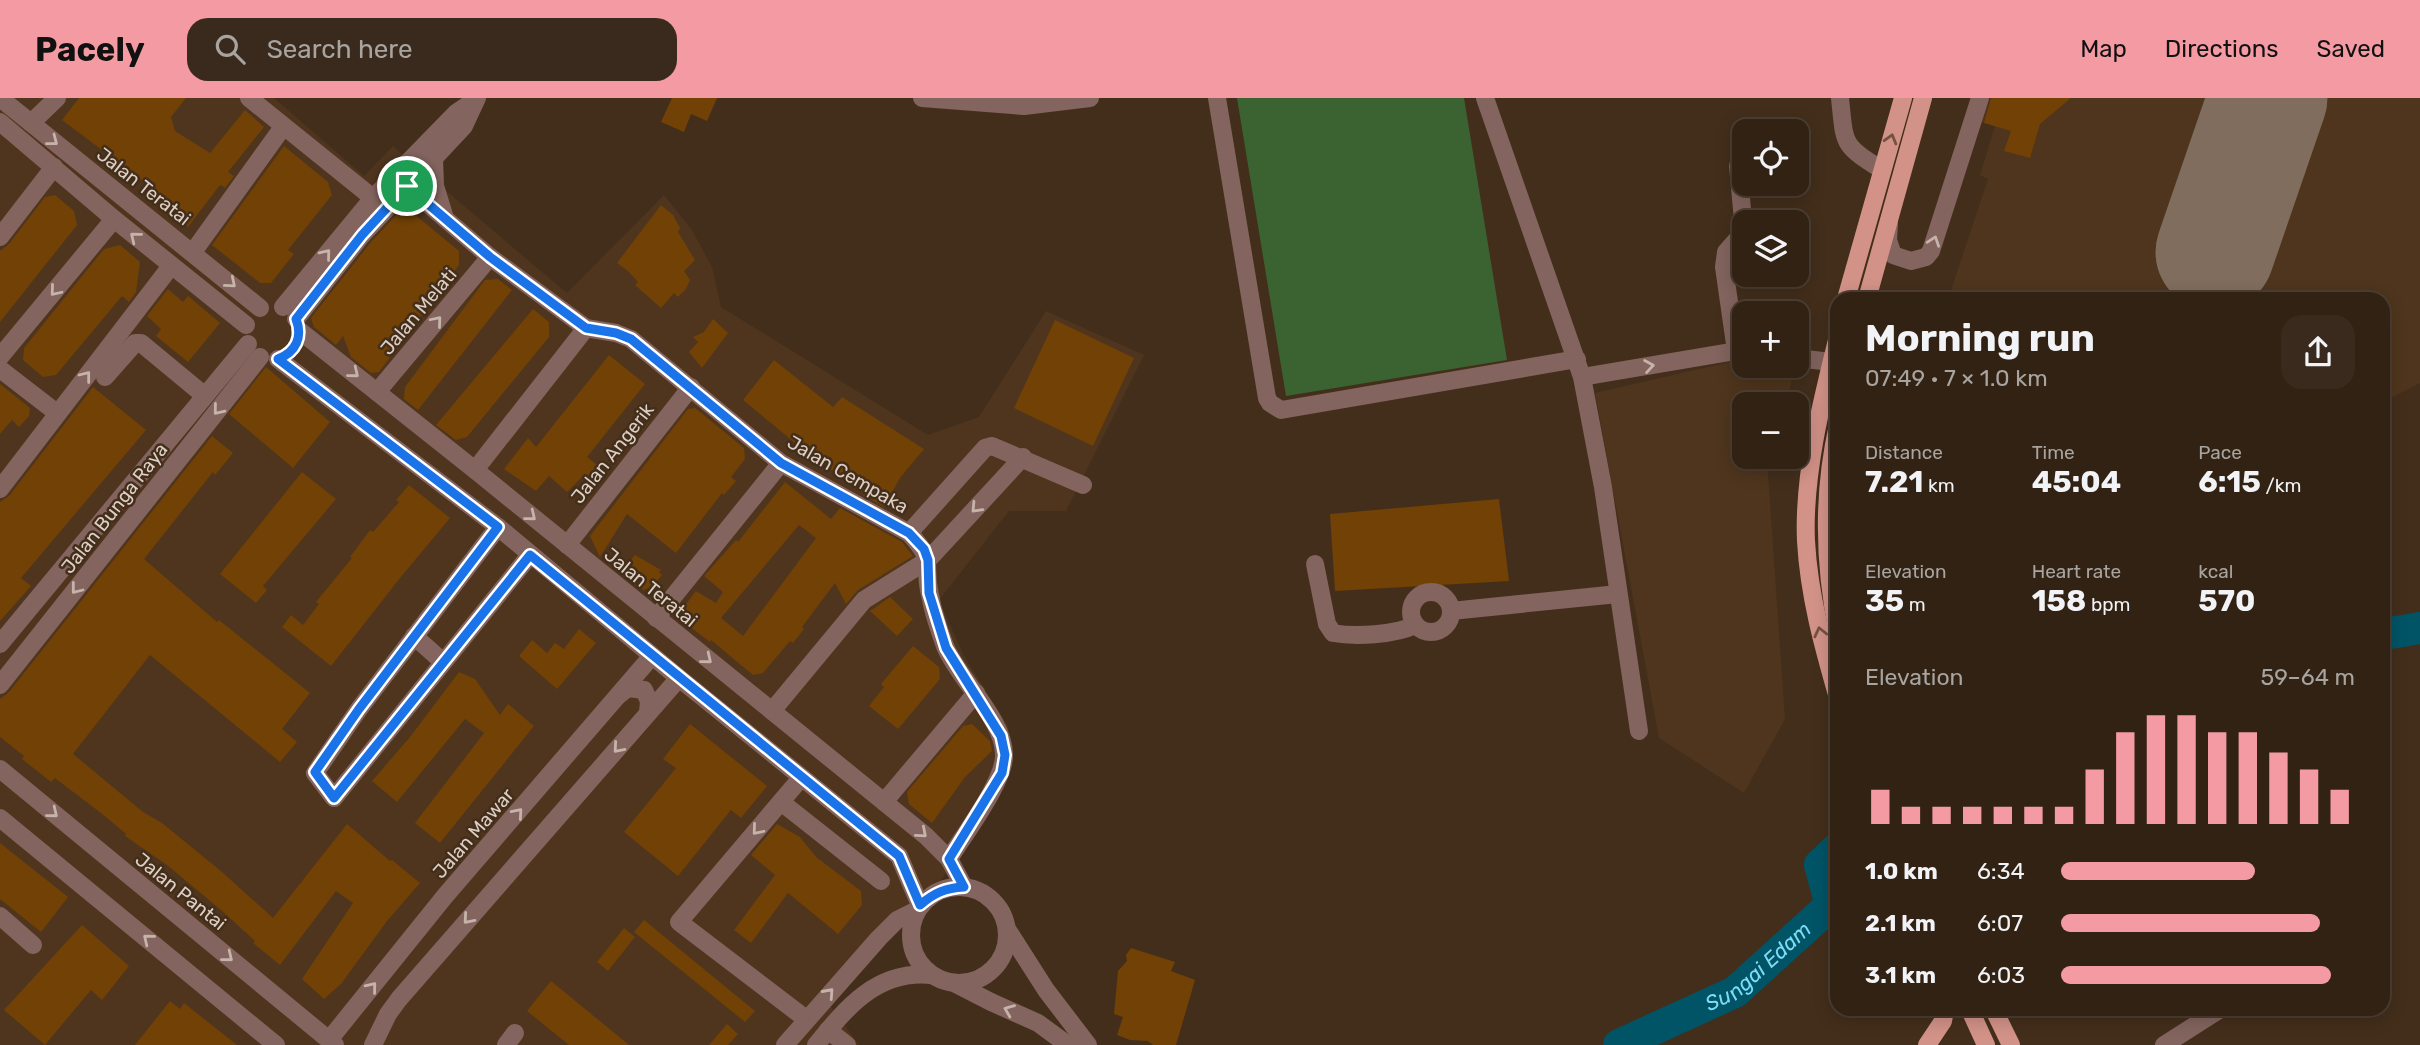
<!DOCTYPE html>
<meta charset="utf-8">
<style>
:root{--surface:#322214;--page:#3a2a1d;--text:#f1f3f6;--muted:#a8a4a0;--line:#4d3f34;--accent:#f49aa3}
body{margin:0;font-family:Rubik,sans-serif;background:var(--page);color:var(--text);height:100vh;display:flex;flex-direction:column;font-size:26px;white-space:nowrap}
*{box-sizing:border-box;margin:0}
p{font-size:23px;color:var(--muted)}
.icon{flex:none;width:38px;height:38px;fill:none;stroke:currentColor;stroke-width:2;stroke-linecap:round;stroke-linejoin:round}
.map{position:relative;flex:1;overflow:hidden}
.panel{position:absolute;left:1830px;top:194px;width:560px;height:724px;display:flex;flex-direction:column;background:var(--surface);border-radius:21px;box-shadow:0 4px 18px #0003,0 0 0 2px var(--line)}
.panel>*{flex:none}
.buttons{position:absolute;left:1732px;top:21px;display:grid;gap:14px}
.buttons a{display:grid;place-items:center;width:77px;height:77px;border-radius:14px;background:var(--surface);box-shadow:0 4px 18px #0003,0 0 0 2px var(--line);font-size:35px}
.pin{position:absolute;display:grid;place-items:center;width:60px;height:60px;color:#fff;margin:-30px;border:4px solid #fff;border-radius:50%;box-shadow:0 2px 7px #0007}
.round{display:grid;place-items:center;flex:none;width:74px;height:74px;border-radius:21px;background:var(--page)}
.summary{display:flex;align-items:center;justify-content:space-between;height:119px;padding:0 35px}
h1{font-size:38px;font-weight:700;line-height:52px}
.metrics{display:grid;grid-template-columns:repeat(3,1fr);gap:10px;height:119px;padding:7px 35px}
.metrics div{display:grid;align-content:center}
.metrics b{font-size:30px;font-weight:700}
.metrics small{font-size:19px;font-weight:400}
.metrics p{font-size:19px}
.chart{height:196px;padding:14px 35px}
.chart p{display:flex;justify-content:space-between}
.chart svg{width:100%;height:126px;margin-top:7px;stroke:var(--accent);stroke-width:6}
ul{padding:0 35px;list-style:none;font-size:23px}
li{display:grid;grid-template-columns:112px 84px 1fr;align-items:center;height:52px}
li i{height:18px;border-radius:9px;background:var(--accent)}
header{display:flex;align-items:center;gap:42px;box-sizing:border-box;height:98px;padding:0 35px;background:var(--accent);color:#111}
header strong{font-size:33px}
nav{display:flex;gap:38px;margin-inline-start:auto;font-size:24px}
.search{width:490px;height:63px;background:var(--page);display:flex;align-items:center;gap:18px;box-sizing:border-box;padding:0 24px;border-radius:21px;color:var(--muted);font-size:26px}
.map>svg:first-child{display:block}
</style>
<header>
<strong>Pacely</strong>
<div class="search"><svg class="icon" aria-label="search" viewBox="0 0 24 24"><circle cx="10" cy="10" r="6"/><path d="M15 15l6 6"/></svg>Search here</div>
<nav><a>Map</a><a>Directions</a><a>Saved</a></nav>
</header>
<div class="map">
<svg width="2420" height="947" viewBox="0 0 2420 947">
<rect width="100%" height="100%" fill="#432e1b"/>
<g fill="#4f351d">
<polygon points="0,0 274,0 364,78 393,48 567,195 664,97 692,132 712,169 721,209 928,337 979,319 1046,213 1144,257 1066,413 1009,413 939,502 963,556 1008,628 1013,662 986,721 940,783 824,899 859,947 0,947"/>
<polygon points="1987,0 2420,0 2420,285 2389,301 2384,299 2384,201 1948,201 1988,81 1980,77 1995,28 1980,24"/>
<polygon points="1738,262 1745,263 1745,268 1772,268 1794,272 1786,306 1745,306 1745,359 1773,359 1768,376 1785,621 1744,695 1659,640 1595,295"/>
</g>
<polygon fill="#3b6331" points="1237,0 1464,0 1507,262 1286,298"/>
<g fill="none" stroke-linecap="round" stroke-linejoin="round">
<g stroke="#005466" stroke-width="32">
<polyline points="2384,536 2420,530"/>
<path id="s1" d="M1619 947 1735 894 1831 807 1820 767 1838 750"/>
</g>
<polyline stroke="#806d5d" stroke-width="119" points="2215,154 2268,0"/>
</g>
<g fill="#714105" fill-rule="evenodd">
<polygon points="79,0 186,0 171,19 175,33 210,55 245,12 264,29 228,74 234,78 225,90 220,87 188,129 143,90 146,85 62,22"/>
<polygon points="672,0 717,0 707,23 691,16 684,34 661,24"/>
<polygon points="1991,0 2071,0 2040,26 2030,60 2004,53 2011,33 1984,25"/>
<polygon points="284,48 328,84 332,97 288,152 294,156 271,185 260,185 212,147"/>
<polygon points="55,97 74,113 77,127 0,224 0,153 9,146 45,99"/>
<polygon points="661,107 673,117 680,130 678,134 695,162 684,173 690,182 686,191 678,199 674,195 661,210 635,187 638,184 628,173 617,165"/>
<polygon points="408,111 459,153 459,167 379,274 371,275 351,259 343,238 336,247 314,229 311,220 371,144 401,112"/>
<polygon points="120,147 140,164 136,194 129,204 122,198 56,277 43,279 23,262 24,250 104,151"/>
<polygon points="498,181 512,192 418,312 404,301 405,289 485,182"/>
<polygon points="168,191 183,204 188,198 220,225 188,264 156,238 161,231 147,218"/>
<polygon points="533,211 549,224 549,239 467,339 456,342 436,327"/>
<polygon points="713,221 728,235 702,270 689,254 698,244 693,239 704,234"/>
<polygon points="1055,222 1134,260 1093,348 1014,310"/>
<polygon points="609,257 645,286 587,359 606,374 596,387 584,377 567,394 549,378 536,393 504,371 528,340 536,349"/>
<polygon points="774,262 833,309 842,299 924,351 900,380 884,409 863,397 865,396 805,353 743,302"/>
<polygon points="266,269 330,324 293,370 229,316"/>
<polygon points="0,286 30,310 29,318 19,329 12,322 0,336"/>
<polygon points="93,289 146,332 21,480 31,488 0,523 0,404 9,398"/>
<polygon points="695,310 744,350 745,361 731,379 736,383 724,397 722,395 676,455 627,416 600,459 590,438 688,311"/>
<polygon points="212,338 233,355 215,377 213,374 144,461 217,524 219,522 310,595 282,631 297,644 280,664 150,557 73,656 143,714 162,725 222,774 273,820 347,726 390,763 392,762 420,785 387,823 341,886 324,901 302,881 353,805 336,793 280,867 253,845 255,843 221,812 167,767 125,738 126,736 106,719 55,680 51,684 22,661 24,658 0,639 0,601 9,594"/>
<polygon points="302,374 336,401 263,488 267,492 256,505 220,476"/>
<path d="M785 384 831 421 840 410 902 444 913 458 858 492 846 506 835 485 802 529 804 531 793 545 790 543 763 575 753 577 711 542 710 544 685 525 682 511 696 493 716 505 723 494 704 478 736 442 738 444ZM799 427 816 440 743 538 721 520Z"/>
<polygon points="409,387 450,420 400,480 331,568 282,529 291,517 303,527 319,506 316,504 352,460 350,459 362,443 370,432 373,434 399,404 396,402"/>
<polygon points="1499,401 1509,483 1335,493 1330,416"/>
<polygon points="635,457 661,472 659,474 662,477 652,489 643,492 624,477 624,471"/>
<polygon points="890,499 913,521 897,538 870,513"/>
<polygon points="579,531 596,545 557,591 519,558 532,542 547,555 555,545 564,551"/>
<polygon points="913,548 939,569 940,581 898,631 869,608 884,589 881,586"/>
<polygon points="459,574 475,581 500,617 508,606 534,628 440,745 415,725 484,635 465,621 397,704 372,683 410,639"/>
<polygon points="690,626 767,688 741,720 731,712 678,778 624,734 676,670 663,661"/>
<polygon points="972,626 990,643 992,653 965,679 932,725 909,706 907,694 963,628"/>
<polygon points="777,726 800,739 816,759 861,793 862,807 838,836 788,795 751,845 734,832 775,777 751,757"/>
<polygon points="0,745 68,799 41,834 0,801"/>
<polygon points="644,822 755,913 745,924 634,834"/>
<polygon points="82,827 129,868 102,902 91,892 45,947 4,912"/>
<polygon points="624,830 635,839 608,873 597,864"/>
<polygon points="1131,850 1175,864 1171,873 1195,882 1176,947 1153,947 1148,943 1130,942 1117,937 1123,919 1114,916 1118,873 1127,863 1126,857"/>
<polygon points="551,883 629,947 569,947 527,913"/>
<polygon points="170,903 180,911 184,905 237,947 135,947"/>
<polygon points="727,926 738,936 728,947 709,947"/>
</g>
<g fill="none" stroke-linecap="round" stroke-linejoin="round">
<g stroke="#83645e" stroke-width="18">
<polyline points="0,0 260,210"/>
<polyline points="249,0 373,100"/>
<polyline points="922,0 1024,8 1090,0"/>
<polyline points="1217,0 1267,300 1270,305 1281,312 1577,261"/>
<polyline points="1485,0 1582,279 1603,389 1639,633"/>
<path d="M1840 0C1845 47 1841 46 1882 72"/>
<polyline points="0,24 114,121 246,227"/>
<polyline points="31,25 57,0"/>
<polyline points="434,59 435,88 444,117"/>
<path d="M407 88 490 159 586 230 616 235 631 241 781 365 909 435C937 465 922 464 930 497 933 514 939 532 945 548 958 581 1006 622 1004 659 1003 685 964 737 949 761"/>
<polyline points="1889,126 1888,142 1893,157 1911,163 1926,159 1931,153 1980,0"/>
<polyline points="0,139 54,69"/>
<polyline points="193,154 283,29"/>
<polyline points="283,209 373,100 456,15 475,2"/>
<polyline points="296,221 362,137 464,28 477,0"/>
<polyline points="300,233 475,372 926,738 949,761 964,789"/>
<polyline points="1736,253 1724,169 1726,154 1741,137 1743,122 1738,68"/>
<polyline points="0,259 114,121"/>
<polyline points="1797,260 1831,264"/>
<polyline points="278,261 498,429 679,580 899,758 920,807"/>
<polyline points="0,271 57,315"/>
<polyline points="105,279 135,245 141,245 205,298"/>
<polyline points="1582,279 1736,253 1745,254"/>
<polyline points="377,294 490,159"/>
<polyline points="475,372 586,230"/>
<polyline points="0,391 171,168"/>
<polyline points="498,429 359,611 315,675 334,700 530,457"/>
<polyline points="909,435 985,350 992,348 1083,387"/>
<polyline points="567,447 691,289"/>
<path d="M1315 466 1327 526 1333 535C1355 539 1395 537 1415 527"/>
<circle cx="1431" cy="514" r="20"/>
<polyline points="1451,513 1618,496"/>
<polyline points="656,520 781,365"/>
<polyline points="414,538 443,564"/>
<polyline points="0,546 248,246"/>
<polyline points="0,587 260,259"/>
<polyline points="619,597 628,590 644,592 649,603 648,615"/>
<polyline points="772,613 864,502 928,462 1023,359"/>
<polyline points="0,671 335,947"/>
<polyline points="801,680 679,824 806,921"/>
<polyline points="781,704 881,783"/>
<polyline points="884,704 976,595"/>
<polyline points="0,720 276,947"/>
<circle cx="959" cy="837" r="48"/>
<polyline points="0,818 33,847"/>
<polyline points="1007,831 1046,892 1088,947"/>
<polyline points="954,885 991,904 1038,925 1068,947"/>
<polyline points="828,932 847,947"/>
<polyline points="329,942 445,798 652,558"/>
<polyline points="373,947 388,916 399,901 679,580"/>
<polyline points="506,947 515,935"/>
<polyline points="785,947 879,840 897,822 917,812"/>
<path d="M816 947C847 909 877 872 931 877"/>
<polyline points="2164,947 2219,912"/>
</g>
<g stroke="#d29288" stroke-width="18">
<polyline points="1846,201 1903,0"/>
<polyline points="1867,201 1923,0"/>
<path d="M1838 238C1822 302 1803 377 1806 443 1809 497 1823 548 1838 600"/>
<path d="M1838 327C1822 397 1824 466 1838 536"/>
<polyline points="1970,912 1986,947"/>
<polyline points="1994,912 2011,947"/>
<polyline points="1927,947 1943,923 1945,912"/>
</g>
</g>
<defs><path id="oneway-chevron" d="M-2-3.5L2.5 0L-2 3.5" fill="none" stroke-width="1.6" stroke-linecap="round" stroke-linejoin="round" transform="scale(1.75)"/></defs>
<g stroke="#755141">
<use href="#oneway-chevron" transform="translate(1891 41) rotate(-74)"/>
<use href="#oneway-chevron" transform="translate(1820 534) rotate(-103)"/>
</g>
<g stroke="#c6b4aa">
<use href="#oneway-chevron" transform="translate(53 43) rotate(38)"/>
<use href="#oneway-chevron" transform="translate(135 139) rotate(-141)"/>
<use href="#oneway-chevron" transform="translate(1934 143) rotate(-71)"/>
<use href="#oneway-chevron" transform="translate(326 156) rotate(-51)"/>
<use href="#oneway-chevron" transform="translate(231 185) rotate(40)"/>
<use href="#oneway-chevron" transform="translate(55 193) rotate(130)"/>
<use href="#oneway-chevron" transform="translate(437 223) rotate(-50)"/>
<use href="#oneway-chevron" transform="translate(1649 268) rotate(-9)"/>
<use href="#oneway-chevron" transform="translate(354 275) rotate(39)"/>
<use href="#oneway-chevron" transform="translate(86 278) rotate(-52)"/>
<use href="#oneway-chevron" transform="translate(218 312) rotate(129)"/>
<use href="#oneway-chevron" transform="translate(976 410) rotate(133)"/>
<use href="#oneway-chevron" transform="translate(531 418) rotate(39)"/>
<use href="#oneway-chevron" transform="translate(76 491) rotate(128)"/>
<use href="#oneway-chevron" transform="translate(707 561) rotate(39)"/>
<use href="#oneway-chevron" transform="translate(618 650) rotate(131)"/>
<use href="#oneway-chevron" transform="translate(53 715) rotate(39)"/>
<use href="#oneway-chevron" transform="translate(518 715) rotate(-49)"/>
<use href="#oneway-chevron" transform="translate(757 732) rotate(130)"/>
<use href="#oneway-chevron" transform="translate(922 735) rotate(41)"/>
<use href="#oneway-chevron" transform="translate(468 821) rotate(131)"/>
<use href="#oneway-chevron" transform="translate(148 841) rotate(-141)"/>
<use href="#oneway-chevron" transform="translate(228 859) rotate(39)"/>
<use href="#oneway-chevron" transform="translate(372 889) rotate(-51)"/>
<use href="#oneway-chevron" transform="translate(829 895) rotate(-48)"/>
<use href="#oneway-chevron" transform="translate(1009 912) rotate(-158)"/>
</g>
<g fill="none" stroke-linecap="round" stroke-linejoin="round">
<defs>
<path id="route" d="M407 88 490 159 586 230 616 235 631 241 781 365 909 435 924 451 928 462 929 495 946 550 1001 638 1005 657 1002 675 949 761 964 789C945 790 934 795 920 807L899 758 530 457 334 700 315 674 359 611 498 429 278 261C296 254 303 239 296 221L362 137Z"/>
</defs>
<use href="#route" stroke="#fff" stroke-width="14"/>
<use href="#route" stroke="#1a73e8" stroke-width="9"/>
</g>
<g text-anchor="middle" stroke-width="5" stroke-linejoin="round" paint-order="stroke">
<g font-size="19" fill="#ddcfc4" stroke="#432e1b">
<text transform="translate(144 88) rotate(38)" y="7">Jalan Teratai</text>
<text transform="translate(418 213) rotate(-50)" y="7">Jalan Melati</text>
<text transform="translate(612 355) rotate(-52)" y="7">Jalan Angerik</text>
<text transform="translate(848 376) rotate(30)" y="7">Jalan Cempaka</text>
<text transform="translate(114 410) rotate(-52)" y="7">Jalan Bunga Raya</text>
<text transform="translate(651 489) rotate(39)" y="7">Jalan Teratai</text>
<text transform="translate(473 735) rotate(-49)" y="7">Jalan Mawar</text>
<text transform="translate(181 793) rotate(39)" y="7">Jalan Pantai</text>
</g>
<g font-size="21" font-style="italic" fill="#7cdcf8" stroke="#432e1b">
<text dy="7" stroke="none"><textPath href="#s1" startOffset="161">Sungai Edam</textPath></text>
</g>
</g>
</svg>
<div class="buttons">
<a><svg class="icon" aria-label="locate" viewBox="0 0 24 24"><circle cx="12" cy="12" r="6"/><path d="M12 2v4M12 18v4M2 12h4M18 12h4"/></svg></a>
<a><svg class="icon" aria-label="layers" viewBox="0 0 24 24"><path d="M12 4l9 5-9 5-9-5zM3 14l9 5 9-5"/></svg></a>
<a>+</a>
<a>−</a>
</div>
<div class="pin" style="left:407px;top:88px;background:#1e9e55"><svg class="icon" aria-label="arrive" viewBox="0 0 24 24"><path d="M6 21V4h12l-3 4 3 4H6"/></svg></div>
<section class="panel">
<div class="summary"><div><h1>Morning run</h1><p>07:49 · 7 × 1.0 km</p></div><a class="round"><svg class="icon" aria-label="share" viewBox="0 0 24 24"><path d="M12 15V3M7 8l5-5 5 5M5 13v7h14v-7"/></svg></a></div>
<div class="metrics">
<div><p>Distance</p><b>7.21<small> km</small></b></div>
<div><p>Time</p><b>45:04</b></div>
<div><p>Pace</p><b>6:15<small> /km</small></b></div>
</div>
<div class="metrics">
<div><p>Elevation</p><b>35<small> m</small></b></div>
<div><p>Heart rate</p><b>158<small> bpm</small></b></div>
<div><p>kcal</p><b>570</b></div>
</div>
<div class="chart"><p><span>Elevation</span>59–64 m</p>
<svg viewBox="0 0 160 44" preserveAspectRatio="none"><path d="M5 44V32M15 44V38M25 44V38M35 44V38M45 44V38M55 44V38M65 44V38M75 44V25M85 44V12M95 44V6M105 44V6M115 44V12M125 44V12M135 44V19M145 44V25M155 44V32"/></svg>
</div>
<ul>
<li><b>1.0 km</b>6:34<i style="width:66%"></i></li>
<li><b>2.1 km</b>6:07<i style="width:88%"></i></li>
<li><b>3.1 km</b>6:03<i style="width:92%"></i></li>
</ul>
</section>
</div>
